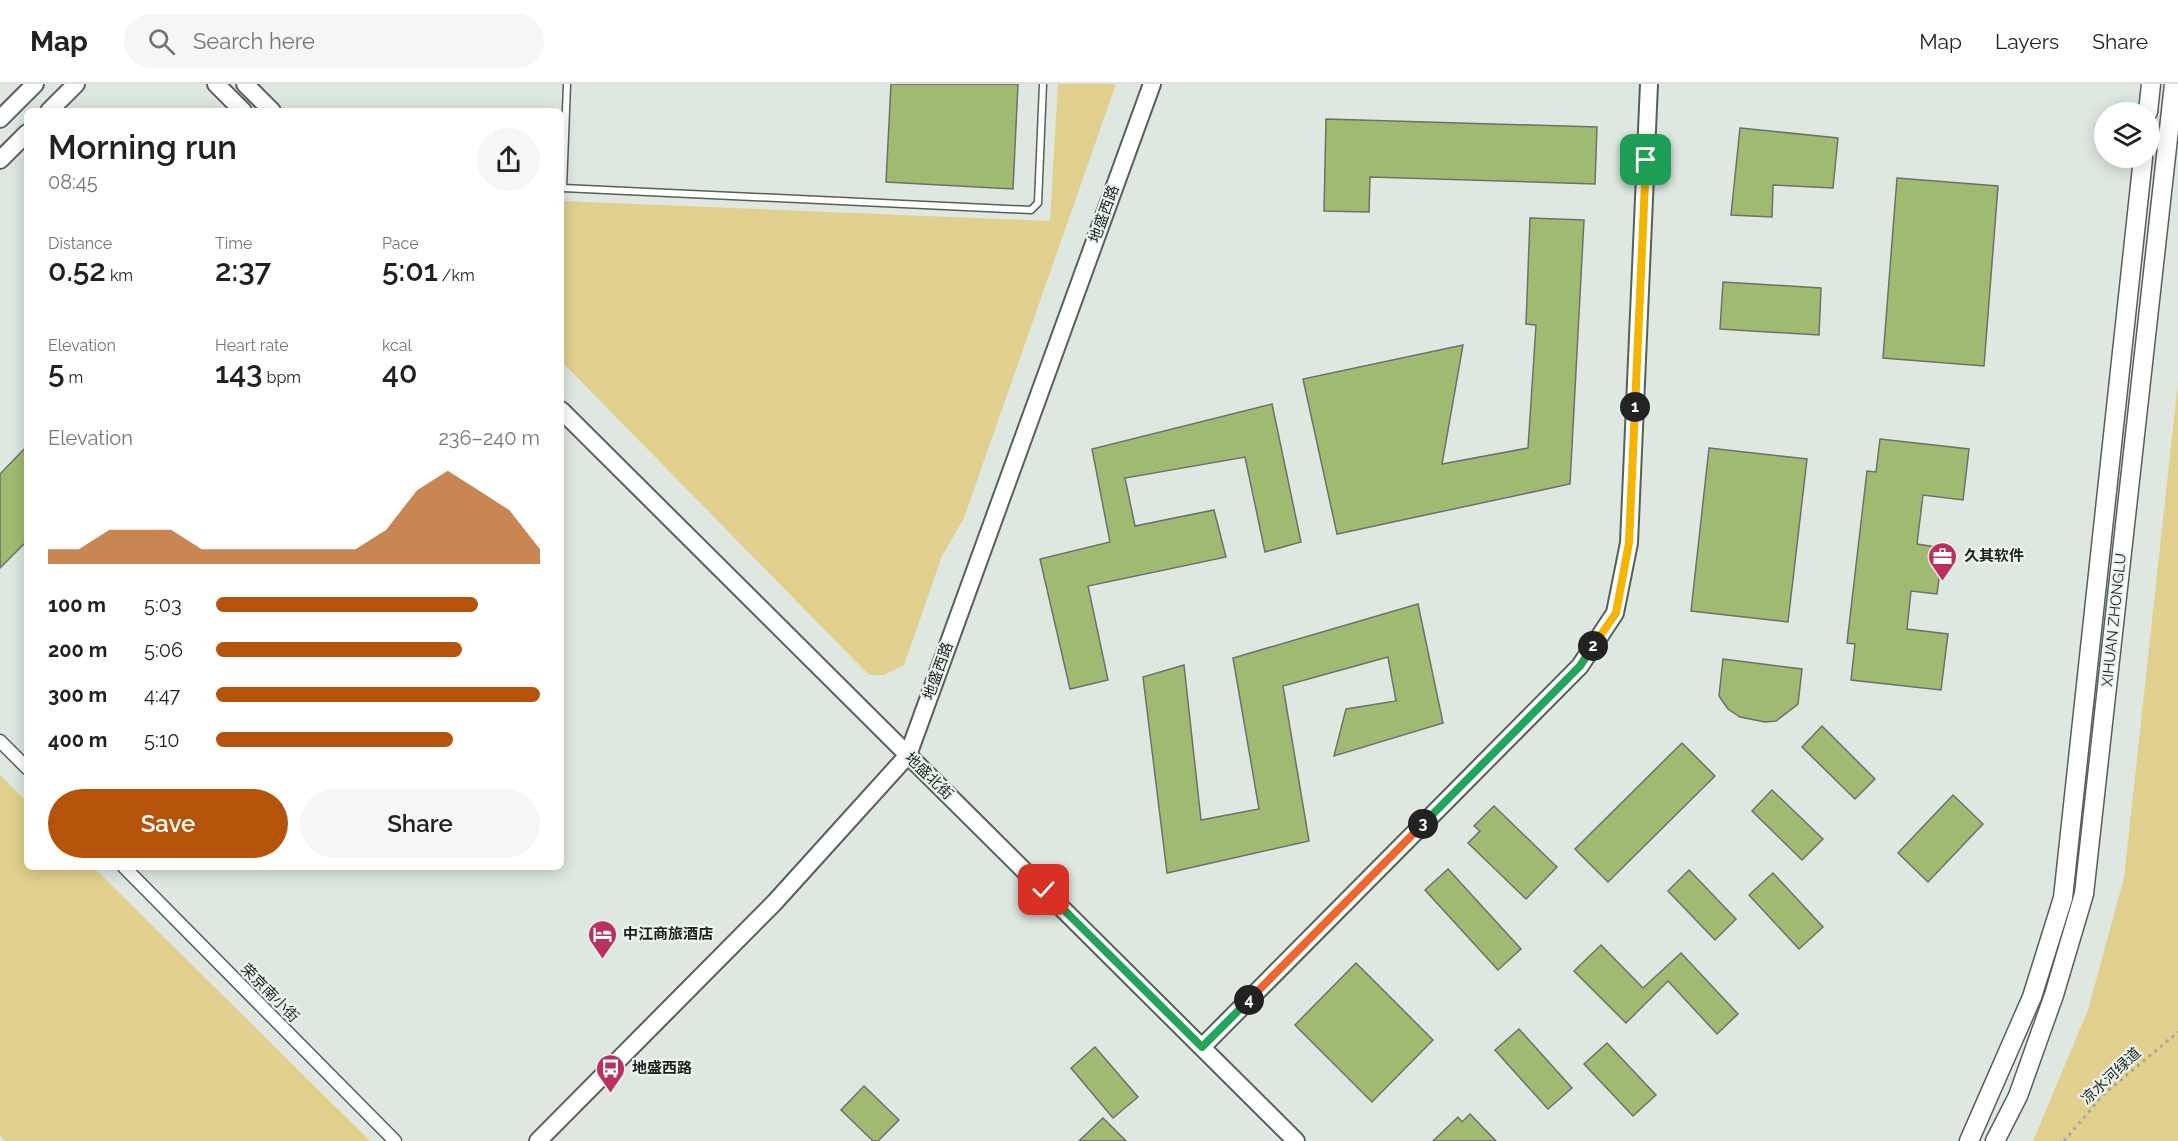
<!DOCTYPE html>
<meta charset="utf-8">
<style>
:root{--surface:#fff;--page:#f6f6f6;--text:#202124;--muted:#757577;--line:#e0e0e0;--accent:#b45309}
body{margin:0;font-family:Raleway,"Noto Sans SC",sans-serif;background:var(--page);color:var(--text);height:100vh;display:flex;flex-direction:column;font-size:22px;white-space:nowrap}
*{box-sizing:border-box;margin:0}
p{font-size:20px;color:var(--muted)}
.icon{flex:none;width:33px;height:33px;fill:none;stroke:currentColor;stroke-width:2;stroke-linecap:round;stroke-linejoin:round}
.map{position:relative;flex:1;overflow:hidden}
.side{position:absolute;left:24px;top:24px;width:540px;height:762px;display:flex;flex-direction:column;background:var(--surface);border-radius:9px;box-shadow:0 3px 15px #0003}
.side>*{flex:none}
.controls{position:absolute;left:2094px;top:18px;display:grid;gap:12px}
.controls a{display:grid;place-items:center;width:66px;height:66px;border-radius:50%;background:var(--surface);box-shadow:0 3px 15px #0003;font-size:30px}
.pin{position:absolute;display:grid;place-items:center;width:51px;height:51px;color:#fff;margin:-26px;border-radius:12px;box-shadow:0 3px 9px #0006}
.km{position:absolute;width:30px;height:30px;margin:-15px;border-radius:50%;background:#222;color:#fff;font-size:16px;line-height:30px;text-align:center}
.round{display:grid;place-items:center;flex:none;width:63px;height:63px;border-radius:32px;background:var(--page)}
.headline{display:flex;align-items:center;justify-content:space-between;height:102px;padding:0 24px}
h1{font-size:33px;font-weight:600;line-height:45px}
.metrics{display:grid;grid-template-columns:repeat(3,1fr);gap:9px;height:102px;padding:6px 24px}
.metrics div{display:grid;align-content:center}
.metrics b{font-size:30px;font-weight:600}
.metrics small{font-size:16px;font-weight:400}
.metrics p{font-size:16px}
.chart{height:168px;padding:12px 24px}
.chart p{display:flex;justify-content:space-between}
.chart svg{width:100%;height:108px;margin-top:6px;fill:var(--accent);opacity:.7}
.primary-button{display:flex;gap:12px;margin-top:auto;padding:12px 24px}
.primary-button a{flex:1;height:69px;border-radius:36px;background:var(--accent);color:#fff;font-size:24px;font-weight:600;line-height:69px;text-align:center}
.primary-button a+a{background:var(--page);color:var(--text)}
ul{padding:0 24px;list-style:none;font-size:20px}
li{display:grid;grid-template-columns:96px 72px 1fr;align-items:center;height:45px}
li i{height:15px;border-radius:8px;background:var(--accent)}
header{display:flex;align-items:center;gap:36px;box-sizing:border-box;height:84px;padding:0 30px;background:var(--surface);border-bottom:2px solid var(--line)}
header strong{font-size:28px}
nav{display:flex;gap:33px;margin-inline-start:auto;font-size:21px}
.search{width:420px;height:54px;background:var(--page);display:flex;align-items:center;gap:15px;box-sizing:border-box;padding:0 21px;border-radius:33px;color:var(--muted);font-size:22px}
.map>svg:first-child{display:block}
</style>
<header>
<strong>Map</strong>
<div class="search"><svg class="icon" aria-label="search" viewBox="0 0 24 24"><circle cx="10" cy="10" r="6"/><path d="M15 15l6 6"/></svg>Search here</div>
<nav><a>Map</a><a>Layers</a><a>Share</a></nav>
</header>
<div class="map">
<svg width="2178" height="1057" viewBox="0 0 2178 1057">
<rect width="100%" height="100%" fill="#dee7e0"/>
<g fill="#e1d08d">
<polygon points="1058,0 1116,0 964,434 942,472 904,581 884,591 869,591 561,277 561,117 1050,137"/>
<polygon points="2178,298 2178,1057 2033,1057 2088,926 2124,794"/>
<polygon points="0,691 27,718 27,783 93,783 370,1057 5,1057 0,1052"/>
</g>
<g fill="#a0bb71" stroke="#6d7168" stroke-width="1.5">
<polygon points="891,0 1018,0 1013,105 886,98"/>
<polygon points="1326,35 1597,43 1595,100 1370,93 1369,128 1324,127"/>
<polygon points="1740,44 1838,54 1833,104 1773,101 1772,133 1731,131"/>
<polygon points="1897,94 1998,102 1984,282 1883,274"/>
<polygon points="1530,134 1584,136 1570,400 1337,450 1303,295 1463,261 1442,380 1528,364 1536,241 1526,240"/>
<polygon points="1723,198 1821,204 1819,251 1720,245"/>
<polygon points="1272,320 1301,458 1265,468 1245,373 1125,394 1135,442 1214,426 1226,473 1088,502 1108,596 1070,605 1040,475 1110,458 1092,365"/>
<polygon points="1880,355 1969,365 1963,416 1923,411 1917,460 1943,464 1937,510 1911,507 1907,545 1948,550 1941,606 1851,596 1855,560 1847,559 1867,387 1876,388"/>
<polygon points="27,362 27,457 0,484 0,390"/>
<polygon points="1709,364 1807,375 1788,538 1691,527"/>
<polygon points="1418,520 1443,639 1334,672 1346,625 1396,617 1388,573 1283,602 1309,757 1167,789 1143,593 1184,581 1201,736 1259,725 1233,574"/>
<polygon points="1723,575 1802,585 1798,620 1776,637 1765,638 1740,633 1728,625 1719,612"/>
<polygon points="1822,642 1875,695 1855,715 1802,663"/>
<polygon points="1682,659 1715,692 1608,798 1575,765"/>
<polygon points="1772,706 1823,755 1802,776 1752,727"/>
<polygon points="1953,711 1983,740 1928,798 1898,769"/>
<polygon points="1494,722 1557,783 1526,815 1468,759 1480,747 1474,742"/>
<polygon points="1448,785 1521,865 1498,886 1425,806"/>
<polygon points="1689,786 1736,835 1715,856 1668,807"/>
<polygon points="1773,789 1823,843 1799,865 1749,811"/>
<polygon points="1601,861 1643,904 1681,869 1738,930 1717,950 1668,897 1626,939 1574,887"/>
<polygon points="1356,879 1433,956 1372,1018 1295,941"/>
<polygon points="1519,945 1572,1004 1548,1025 1495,966"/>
<polygon points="1607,959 1656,1011 1633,1032 1584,980"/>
<polygon points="1095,963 1138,1013 1113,1034 1071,984"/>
<polygon points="864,1002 899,1036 878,1057 873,1057 841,1026"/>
<polygon points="1470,1030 1496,1057 1433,1057 1458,1033 1462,1038"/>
<polygon points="1103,1034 1126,1057 1079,1057"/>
</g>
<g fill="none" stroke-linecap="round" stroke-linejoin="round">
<defs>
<polyline id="service" points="567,0 563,104 1031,126 1038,119 1043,0"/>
<g id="minor">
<polyline points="0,657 27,684"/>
<polyline points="124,783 395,1057"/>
</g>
<g id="tertiary">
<polyline points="216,0 243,27"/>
<polyline points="245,0 272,27"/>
<polyline points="49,27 76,0"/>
<polyline points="0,35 35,0"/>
<polyline points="0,76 27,49"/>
<polyline points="561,326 1296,1057"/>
<polyline points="1202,963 1580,582 1615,529 1629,459 1649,0"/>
<polyline points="538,1057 775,818 908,671 1152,0"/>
</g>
<g id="secondary">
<polyline points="2148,28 2151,0"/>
<polyline points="1969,1057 2032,913 2063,814 2143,74"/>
<polyline points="1995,1057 2018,1012 2054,911 2084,810 2174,0"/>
</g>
</defs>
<use href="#service" stroke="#575f59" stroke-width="9"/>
<use href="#minor" stroke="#575f59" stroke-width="15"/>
<use href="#tertiary" stroke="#575f59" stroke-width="20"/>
<use href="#secondary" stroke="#575f59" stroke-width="21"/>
<polyline stroke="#a2a9a3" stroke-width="3" stroke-dasharray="3 4.5" stroke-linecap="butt" points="2064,1057 2103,1011 2178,948"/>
<use href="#service" stroke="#fff" stroke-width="6"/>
<use href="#minor" stroke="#fff" stroke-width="12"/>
<use href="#tertiary" stroke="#fff" stroke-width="16"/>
<use href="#secondary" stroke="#fff" stroke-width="18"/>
</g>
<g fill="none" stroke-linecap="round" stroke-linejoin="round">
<defs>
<polyline id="split-1" points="1635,323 1646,76"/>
<polyline id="split-2" points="1593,562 1616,529 1629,459 1635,323"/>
<polyline id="split-3" points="1423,740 1580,582 1593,562"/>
<polyline id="split-4" points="1249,916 1423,740"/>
<polyline id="split-5" points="1044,806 1202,963 1249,916"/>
</defs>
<use href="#split-1" stroke="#fff" stroke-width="12"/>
<use href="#split-2" stroke="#fff" stroke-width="12"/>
<use href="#split-3" stroke="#fff" stroke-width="12"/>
<use href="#split-4" stroke="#fff" stroke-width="12"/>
<use href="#split-5" stroke="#fff" stroke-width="12"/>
<use href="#split-1" stroke="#f5b400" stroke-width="8"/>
<use href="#split-2" stroke="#f5b400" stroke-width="8"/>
<use href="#split-3" stroke="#22a559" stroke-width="8"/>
<use href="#split-4" stroke="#f0652b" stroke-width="8"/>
<use href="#split-5" stroke="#22a559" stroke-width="8"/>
</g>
<defs>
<symbol id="office-pin" viewBox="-11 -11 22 30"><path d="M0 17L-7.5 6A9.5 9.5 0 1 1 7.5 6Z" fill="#bd2f60" stroke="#ebf4ee"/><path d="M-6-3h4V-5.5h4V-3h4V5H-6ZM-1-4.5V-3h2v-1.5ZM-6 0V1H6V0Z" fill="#fff"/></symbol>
<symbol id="hotel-pin" viewBox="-11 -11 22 30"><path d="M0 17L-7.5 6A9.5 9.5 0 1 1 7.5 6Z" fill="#bd2f60" stroke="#ebf4ee"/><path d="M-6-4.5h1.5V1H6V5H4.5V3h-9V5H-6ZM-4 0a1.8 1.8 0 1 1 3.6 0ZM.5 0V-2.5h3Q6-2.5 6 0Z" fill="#fff"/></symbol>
<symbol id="bus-pin" viewBox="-11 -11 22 30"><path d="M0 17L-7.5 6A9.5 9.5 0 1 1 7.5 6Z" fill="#bd2f60" stroke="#ebf4ee"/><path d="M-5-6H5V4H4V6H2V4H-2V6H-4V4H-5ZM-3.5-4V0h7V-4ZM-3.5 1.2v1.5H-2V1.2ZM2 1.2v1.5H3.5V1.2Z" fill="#fff"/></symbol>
</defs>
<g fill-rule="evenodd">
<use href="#office-pin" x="1926" y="456" width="33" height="45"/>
<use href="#hotel-pin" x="586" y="834" width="33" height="45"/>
<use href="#bus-pin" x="594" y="968" width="33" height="45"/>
</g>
<g text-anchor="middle" stroke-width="4.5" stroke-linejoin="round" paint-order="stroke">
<g font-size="15" fill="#1d211e" stroke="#ebf4ee">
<text transform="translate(1104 130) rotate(-70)" y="5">地盛西路</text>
<text transform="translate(2114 536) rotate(-84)" y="5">XIHUAN ZHONGLU</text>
<text transform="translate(938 587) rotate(-70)" y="5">地盛西路</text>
<text transform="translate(929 692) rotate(44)" y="5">地盛北街</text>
<text transform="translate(270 909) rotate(45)" y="5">荣京南小街</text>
<text transform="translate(2111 992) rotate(-43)" y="5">凉水河绿道</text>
</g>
<g font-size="15" font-weight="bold" fill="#1d211e" stroke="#ebf4ee" text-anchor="start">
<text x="1964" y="477">久其软件</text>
<text x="623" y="855">中江商旅酒店</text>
<text x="632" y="989">地盛西路</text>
</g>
</g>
</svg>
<div class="controls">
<a><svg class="icon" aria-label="layers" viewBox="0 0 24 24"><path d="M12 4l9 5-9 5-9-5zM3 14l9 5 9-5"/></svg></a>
</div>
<div class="pin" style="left:1646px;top:76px;background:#1e9e55"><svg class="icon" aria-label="arrive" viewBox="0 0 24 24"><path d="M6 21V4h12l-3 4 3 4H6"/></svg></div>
<div class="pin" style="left:1044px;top:806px;background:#d93025"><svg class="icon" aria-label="check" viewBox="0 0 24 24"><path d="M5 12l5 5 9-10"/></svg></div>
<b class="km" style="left:1635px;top:323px">1</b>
<b class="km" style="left:1593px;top:562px">2</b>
<b class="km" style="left:1423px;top:740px">3</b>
<b class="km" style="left:1249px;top:916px">4</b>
<section class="side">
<div class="headline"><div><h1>Morning run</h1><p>08:45</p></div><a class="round"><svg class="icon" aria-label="share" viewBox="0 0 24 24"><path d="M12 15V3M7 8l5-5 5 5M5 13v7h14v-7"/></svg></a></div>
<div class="metrics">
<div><p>Distance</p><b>0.52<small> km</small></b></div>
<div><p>Time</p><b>2:37</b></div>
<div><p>Pace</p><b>5:01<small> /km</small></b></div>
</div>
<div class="metrics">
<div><p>Elevation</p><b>5<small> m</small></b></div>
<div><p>Heart rate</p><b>143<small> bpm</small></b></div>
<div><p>kcal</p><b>40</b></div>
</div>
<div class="chart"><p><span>Elevation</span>236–240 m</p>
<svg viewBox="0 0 160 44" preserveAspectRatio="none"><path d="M0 44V38L10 38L20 30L30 30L40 30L50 38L60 38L70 38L80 38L90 38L100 38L110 30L120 14L130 6L140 14L150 22L160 38V44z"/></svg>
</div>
<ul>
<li><b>100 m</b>5:03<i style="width:81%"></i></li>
<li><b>200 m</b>5:06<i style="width:76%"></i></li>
<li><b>300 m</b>4:47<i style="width:100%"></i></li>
<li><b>400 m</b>5:10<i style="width:73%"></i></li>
</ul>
<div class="primary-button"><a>Save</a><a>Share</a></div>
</section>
</div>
